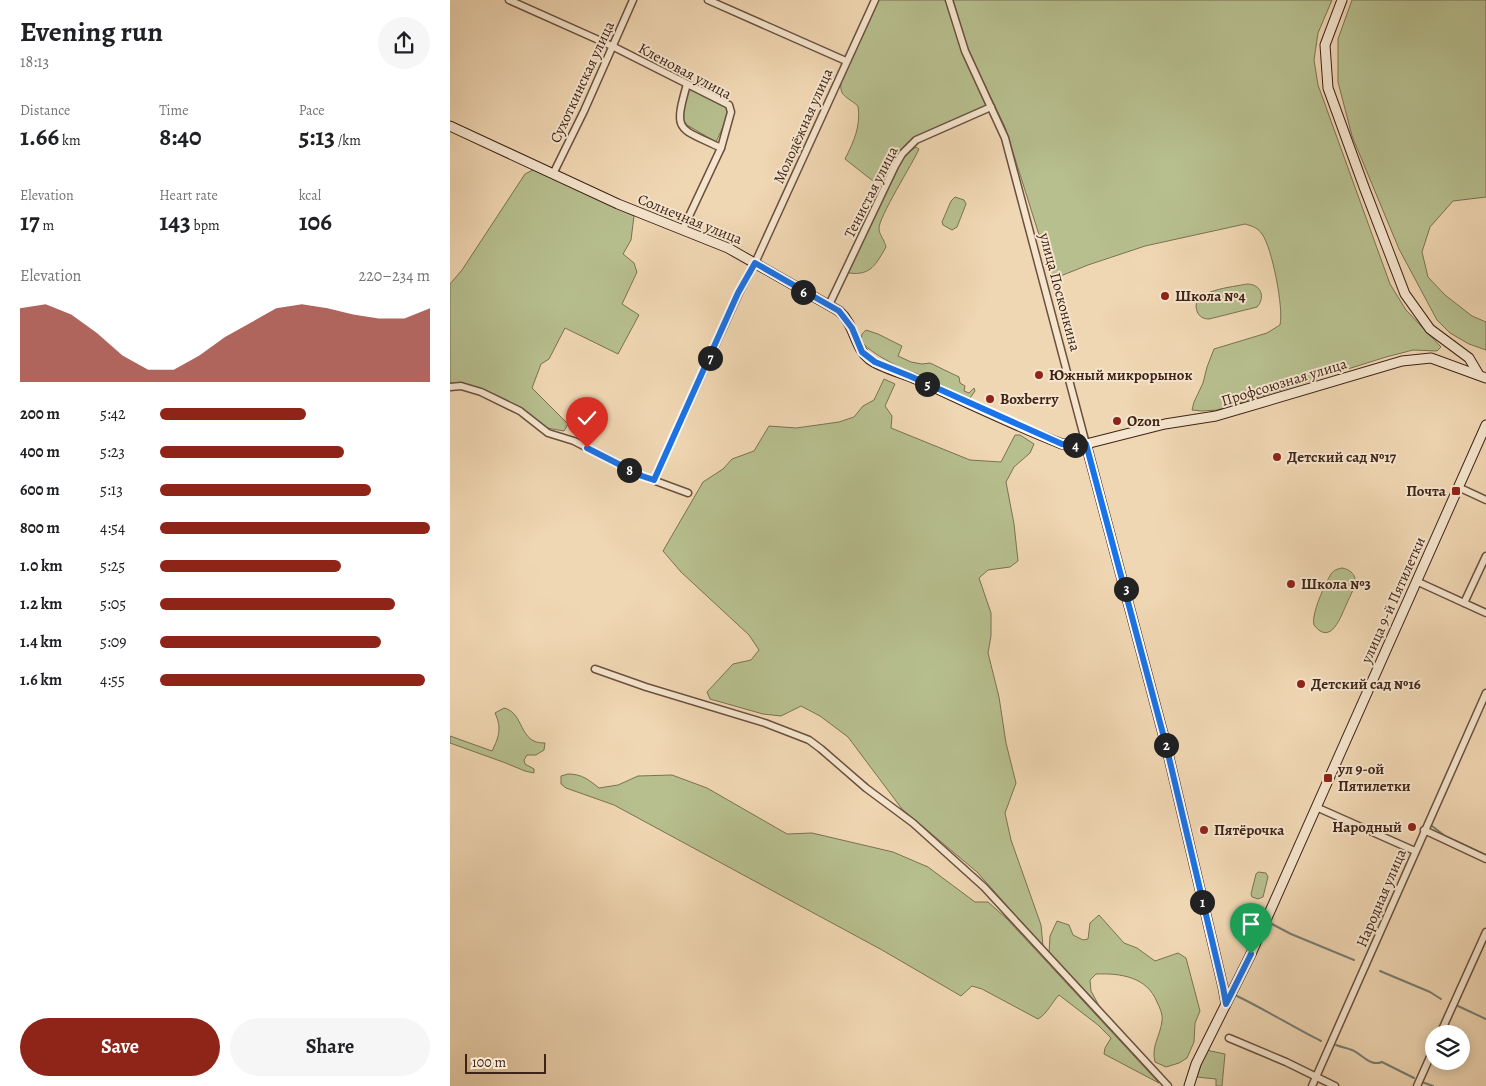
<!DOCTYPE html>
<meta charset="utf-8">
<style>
:root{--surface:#fff;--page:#f6f6f6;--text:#202124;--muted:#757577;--accent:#8f2418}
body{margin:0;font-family:Alegreya,serif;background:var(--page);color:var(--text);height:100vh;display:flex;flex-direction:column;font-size:19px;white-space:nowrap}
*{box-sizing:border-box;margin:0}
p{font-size:16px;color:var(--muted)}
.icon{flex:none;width:28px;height:28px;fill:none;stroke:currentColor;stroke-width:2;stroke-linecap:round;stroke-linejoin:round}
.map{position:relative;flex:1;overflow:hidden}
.panel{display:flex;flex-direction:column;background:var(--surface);width:450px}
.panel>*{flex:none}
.fabs{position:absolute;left:975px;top:1025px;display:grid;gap:10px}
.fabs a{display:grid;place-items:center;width:45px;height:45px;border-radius:50%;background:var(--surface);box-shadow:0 2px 12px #0003;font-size:25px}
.scale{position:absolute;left:15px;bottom:12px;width:81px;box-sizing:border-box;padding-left:5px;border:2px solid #3f2317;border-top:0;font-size:14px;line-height:18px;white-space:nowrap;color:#3f2317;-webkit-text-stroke:4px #f5e5ce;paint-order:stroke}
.pin{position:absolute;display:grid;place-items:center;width:42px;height:42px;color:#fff;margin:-51px -21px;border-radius:50% 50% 50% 0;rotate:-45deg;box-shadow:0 0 5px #0007}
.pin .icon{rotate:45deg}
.km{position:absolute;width:25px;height:25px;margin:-12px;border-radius:50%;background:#222;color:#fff;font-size:14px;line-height:25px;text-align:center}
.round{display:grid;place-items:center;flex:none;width:52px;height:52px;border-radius:26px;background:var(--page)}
.headline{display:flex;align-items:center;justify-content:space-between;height:85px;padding:0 20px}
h1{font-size:28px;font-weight:600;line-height:38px}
.figures{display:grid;grid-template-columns:repeat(3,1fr);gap:8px;height:85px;padding:5px 20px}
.figures div{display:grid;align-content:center}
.figures b{font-size:25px;font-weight:600}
.figures small{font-size:14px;font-weight:400}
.figures p{font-size:14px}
.chart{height:140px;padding:10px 20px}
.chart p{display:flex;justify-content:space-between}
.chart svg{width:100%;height:90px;margin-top:5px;fill:var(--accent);opacity:.7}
.button{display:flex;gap:10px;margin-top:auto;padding:10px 20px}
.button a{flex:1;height:58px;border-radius:30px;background:var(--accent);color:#fff;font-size:20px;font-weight:600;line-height:58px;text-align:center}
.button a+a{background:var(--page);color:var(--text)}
ul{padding:0 20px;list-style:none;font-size:16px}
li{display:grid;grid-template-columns:80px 60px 1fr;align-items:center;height:38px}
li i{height:12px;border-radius:6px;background:var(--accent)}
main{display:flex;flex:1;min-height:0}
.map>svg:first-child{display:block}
</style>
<main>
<section class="panel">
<div class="headline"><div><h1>Evening run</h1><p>18:13</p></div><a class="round"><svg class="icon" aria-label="share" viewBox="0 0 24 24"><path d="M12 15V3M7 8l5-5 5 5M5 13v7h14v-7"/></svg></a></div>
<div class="figures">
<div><p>Distance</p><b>1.66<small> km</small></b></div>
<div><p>Time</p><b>8:40</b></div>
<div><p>Pace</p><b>5:13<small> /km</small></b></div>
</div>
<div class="figures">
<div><p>Elevation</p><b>17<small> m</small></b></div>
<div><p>Heart rate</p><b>143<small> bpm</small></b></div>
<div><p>kcal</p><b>106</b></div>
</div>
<div class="chart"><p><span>Elevation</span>220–234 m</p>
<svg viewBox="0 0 160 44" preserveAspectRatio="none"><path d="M0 44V8L10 6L20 11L30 20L40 31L50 38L60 38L70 31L80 22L90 15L100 8L110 6L120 8L130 11L140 13L150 13L160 8V44z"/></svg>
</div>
<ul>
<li><b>200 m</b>5:42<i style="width:54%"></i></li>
<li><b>400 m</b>5:23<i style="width:68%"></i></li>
<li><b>600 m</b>5:13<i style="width:78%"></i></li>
<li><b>800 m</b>4:54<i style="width:100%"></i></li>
<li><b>1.0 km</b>5:25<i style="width:67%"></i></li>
<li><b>1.2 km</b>5:05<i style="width:87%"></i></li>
<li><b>1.4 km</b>5:09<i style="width:82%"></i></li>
<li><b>1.6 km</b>4:55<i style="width:98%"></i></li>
</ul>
<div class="button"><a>Save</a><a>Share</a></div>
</section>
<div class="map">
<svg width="1036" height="1086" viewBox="0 0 1036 1086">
<rect width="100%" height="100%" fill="#f0d7b3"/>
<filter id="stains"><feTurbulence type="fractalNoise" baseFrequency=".004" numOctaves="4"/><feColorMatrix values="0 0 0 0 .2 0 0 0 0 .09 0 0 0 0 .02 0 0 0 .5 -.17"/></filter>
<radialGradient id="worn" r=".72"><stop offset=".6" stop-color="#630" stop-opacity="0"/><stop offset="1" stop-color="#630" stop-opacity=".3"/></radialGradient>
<g fill="#b7bf8f" stroke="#7b7153">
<path d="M427 0H496L507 36 538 108 461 143 437 183 423 181 395 159C404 141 411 126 408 106 394 94 388 97 392 76Z"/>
<path d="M503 0H882L868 33 864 60 868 85 940 284 956 310 991 347 987 351 963 350 936 357 767 410 752 411 742 410 744 402 753 383 757 367 764 349 817 333 830 325C834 309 822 247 812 234 808 228 802 226 795 224L695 246 638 265 603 279 555 127 519 52Z"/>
<polygon points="902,0 1036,0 1036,197 1003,201 980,227 972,252 978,277 995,295 1022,316 1036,322 1036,350 1019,344 1000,333 987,320 949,249 902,136 888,82 888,39"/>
<polygon points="243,89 277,106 278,116 266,142 237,125 232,118 237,93 239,90"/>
<path d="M466 147 469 149C463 163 428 218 429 229 429 234 435 241 436 247 426 264 421 276 399 273L398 270 454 156Z"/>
<polygon points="83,170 184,216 181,240 173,254 184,263 187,272 172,304 189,315 168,354 115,328 99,359 91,364 82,388 118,424 114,431 97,428 73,411 44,395 14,385 0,383 0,284 12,270 75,174"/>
<polygon points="505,197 514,200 516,204 507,227 502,230 493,225 492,222 501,201"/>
<path d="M797 284C811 284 816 297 807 307L759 319C754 319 749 317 747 311 739 290 784 287 797 284Z"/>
<path d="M416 330 428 334 452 346 448 356 461 362 472 364 480 363 509 377 510 383 515 386 514 391 519 393 524 388 525 391 520 398C498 388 420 359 411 340L412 334Z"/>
<polygon points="434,379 445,384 435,406 442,416 441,428 520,460 551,462 565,435 570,435 584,444 580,453 564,467 556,482 564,524 568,561 560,567 538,570 529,578 541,613 541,636 538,653 549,697 556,743 566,783 555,813 561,840 591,925 593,946 527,872 452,809 398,737 370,716 351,706 331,716 313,714 260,699 257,692 283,664 301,660 309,650 299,635 231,572 213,551 253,482 273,469 282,459 304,451 319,426 346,428 389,422 404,417 413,406 424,400"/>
<path d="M892 568C898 569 905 573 905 580 905 588 900 596 897 603 891 616 881 647 864 625 861 614 875 584 881 574 884 570 887 569 892 568Z"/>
<path d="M54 708C75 713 68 744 95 743L94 750 86 755H77L74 760 75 764 84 769V773L75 771 53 762 0 743V736L42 751C49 737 52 728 45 713Z"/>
<path d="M118 774C132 774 139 780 149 788L168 785 188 776 222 775 257 788 337 834 362 833 443 852 478 867 525 902H538L557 919 709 1083 654 1054 655 1048 661 1038 648 1025 609 995C602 1002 597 1014 588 1019L532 989 522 986 511 996 432 950 164 805 116 788 111 784V776Z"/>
<polygon points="808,872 816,873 818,877 813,897 808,899 802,897 801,894 806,874"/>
<path d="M649 915 674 943 687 948 705 961 728 953 736 958 750 1011 745 1023 744 1042 737 1058 729 1063 716 1067 705 1062C701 1046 710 1037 712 1021 713 1015 710 1008 707 1002 697 977 671 973 646 974L640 980 641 991 653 1013 599 953 600 936 607 921 619 925 623 935 633 940 638 939 640 923Z"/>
<polygon points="756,1050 775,1054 772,1086 766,1086 766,1079 747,1077"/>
</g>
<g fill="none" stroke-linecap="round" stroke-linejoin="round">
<g stroke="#767c75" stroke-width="2">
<polyline points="982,826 995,836 1036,855"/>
<polyline points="820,923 841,934 904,960"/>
<polyline points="930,971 980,992 991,999"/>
<path d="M787 996C816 1010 843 1027 871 1041"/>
<polyline points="1008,1006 1036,1019"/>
<path d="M886 1045C891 1047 897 1048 902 1050 912 1054 920 1067 932 1062L964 1078"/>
<polyline points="972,1082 983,1086"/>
</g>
<defs>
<g id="street">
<polyline points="59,0 162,46 279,105 281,112 271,148 233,229"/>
<polyline points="258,0 396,61"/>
<polyline points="499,0 515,51 555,138 636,444"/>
<path d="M237 84C223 133 228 127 271 148"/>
<polyline points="103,174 134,111 183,0"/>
<polyline points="379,305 445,166 452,154 466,140 541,107"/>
<polyline points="0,387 11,386 31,392 70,411 98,433 124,441 192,476 238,493"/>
<polyline points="204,480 289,293 305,263 425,0"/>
<polyline points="1008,487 1036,500"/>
<polyline points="966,581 1036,613"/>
<polyline points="1014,603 1036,556"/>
<polyline points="145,669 196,687 315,723 359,740 371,749 416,788 463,823 534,887 718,1086"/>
<polyline points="866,807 965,851"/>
<polyline points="974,830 1036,859"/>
<polyline points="990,1034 1036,932"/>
<polyline points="779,1038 836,1062 885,1086"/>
<polyline points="862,1086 1036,693"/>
<polyline points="967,1086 984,1048"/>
</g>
<g id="secondary">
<polyline points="892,0 875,45 878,88 914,187 955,294 980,329 1019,358 1029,375"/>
<path d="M0 126 168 204 278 248 389 311C405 325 404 347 419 359 431 368 453 373 468 380 516 402 563 425 612 444H636L715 424 766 416 952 361 981 358 1036 378"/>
<polyline points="636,444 716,745 773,987 776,1004"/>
<polyline points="739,1086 746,1064 801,954 1036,425"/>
</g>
</defs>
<use href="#street" stroke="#6b503e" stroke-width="9"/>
<use href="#secondary" stroke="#3f2317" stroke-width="11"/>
<use href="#street" stroke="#f5e5ce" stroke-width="6"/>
<use href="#secondary" stroke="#f5e5ce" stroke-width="9"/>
</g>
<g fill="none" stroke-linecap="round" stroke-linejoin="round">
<defs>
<polyline id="route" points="137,448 192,476 204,480 288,293 305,263 389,311 402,328 412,352 425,362 462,377 612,444 636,444 716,745 773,987 776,1004 801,954"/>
</defs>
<use href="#route" stroke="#fff" stroke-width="10"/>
<use href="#route" stroke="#1a73e8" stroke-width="6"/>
</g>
<g fill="#8f2418" stroke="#f5e5ce" stroke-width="2">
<circle cx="715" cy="296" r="5"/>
<circle cx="589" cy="375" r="5"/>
<circle cx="540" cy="399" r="5"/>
<circle cx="667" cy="421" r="5"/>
<circle cx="827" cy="457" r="5"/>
<rect x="1001" y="486" width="10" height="10" rx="2.5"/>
<circle cx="841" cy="584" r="5"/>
<circle cx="851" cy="684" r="5"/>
<rect x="873" y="773" width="10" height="10" rx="2.5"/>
<circle cx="962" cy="827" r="5"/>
<circle cx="754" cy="830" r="5"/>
</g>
<g text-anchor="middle" stroke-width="4" stroke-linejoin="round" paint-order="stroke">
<g font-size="15" fill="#3f2317" stroke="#f5e5ce">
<text transform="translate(235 71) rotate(28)" y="5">Кленовая улица</text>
<text transform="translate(132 82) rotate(-65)" y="5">Сухоткинская улица</text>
<text transform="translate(353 126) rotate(-66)" y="5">Молодёжная улица</text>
<text transform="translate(421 192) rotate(-63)" y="5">Тенистая улица</text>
<text transform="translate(240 219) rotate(22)" y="5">Солнечная улица</text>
<text transform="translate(610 292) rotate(75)" y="5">улица Посконкина</text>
<text transform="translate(834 382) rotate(-17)" y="5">Профсоюзная улица</text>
<text transform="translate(943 600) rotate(-66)" y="5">улица 9-й Пятилетки</text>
<text transform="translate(931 898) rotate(-67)" y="5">Народная улица</text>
</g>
<g font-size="15" font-weight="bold" fill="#3f2317" stroke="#f5e5ce" text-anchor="start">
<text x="725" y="301">Школа №4</text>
<text x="599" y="380">Южный микрорынок</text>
<text x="550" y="404">Boxberry</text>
<text x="677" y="426">Ozon</text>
<text x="837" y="462">Детский сад №17</text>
<text x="996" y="496" text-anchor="end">Почта</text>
<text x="851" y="589">Школа №3</text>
<text x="861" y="689">Детский сад №16</text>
<text x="888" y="774">ул 9-ой<tspan x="888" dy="17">Пятилетки</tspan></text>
<text x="952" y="832" text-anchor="end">Народный</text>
<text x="764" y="835">Пятёрочка</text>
</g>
</g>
<rect width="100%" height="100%" filter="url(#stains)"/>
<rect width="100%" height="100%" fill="url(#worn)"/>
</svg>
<div class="fabs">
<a><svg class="icon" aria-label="layers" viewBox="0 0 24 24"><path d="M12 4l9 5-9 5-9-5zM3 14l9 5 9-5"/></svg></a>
</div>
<div class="scale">100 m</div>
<div class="pin" style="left:801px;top:954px;background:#1e9e55"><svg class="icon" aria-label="arrive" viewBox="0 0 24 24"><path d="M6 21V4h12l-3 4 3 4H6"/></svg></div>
<div class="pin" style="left:137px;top:448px;background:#d93025"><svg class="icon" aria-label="check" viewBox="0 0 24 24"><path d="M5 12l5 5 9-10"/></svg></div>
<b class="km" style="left:752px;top:902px">1</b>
<b class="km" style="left:716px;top:745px">2</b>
<b class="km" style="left:676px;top:589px">3</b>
<b class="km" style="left:625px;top:445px">4</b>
<b class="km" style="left:477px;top:384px">5</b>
<b class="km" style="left:353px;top:292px">6</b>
<b class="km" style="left:260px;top:358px">7</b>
<b class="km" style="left:179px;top:470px">8</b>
</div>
</main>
